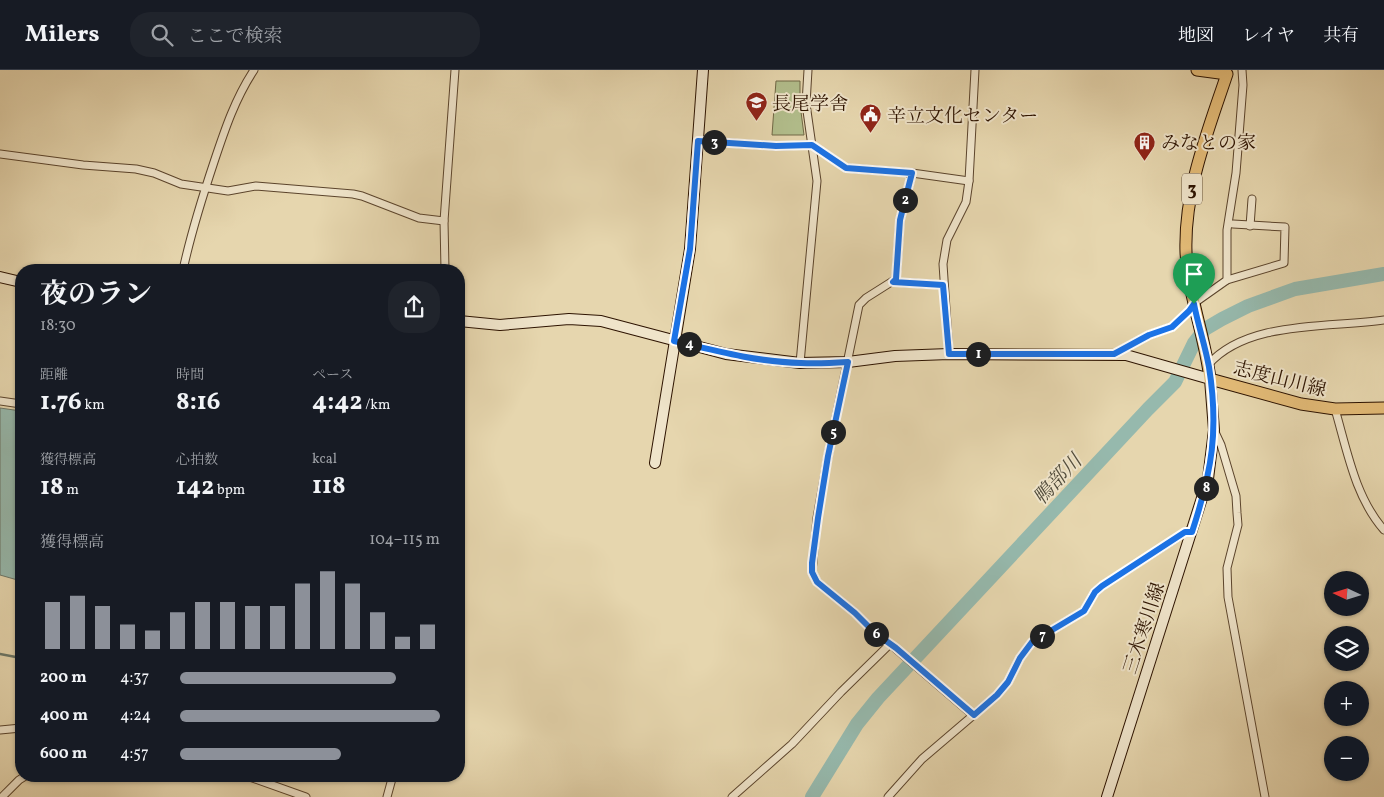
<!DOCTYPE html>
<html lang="ja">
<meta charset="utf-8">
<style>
:root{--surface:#171b24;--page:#20242c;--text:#f1f3f6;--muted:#9ea1a6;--line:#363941;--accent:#8c9099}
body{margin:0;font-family:Vollkorn,"Noto Serif JP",serif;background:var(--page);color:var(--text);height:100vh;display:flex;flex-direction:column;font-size:19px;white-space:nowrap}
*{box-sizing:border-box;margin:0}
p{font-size:16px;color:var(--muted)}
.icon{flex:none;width:28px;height:28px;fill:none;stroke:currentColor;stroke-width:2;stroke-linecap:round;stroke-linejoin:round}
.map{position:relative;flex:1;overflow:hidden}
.side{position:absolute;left:15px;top:194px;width:450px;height:518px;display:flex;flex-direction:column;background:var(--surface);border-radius:20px;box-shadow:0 1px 4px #0004}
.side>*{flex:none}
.needle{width:32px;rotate:274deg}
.controls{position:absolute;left:1324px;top:501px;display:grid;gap:10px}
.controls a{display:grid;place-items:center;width:45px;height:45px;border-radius:50%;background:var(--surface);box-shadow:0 1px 4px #0004;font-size:25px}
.pin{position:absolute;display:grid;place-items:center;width:42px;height:42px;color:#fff;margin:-51px -21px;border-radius:50% 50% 50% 0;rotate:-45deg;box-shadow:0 0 5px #0007}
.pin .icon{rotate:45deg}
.km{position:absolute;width:25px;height:25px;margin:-12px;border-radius:50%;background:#222;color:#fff;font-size:14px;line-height:25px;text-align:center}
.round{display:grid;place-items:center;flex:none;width:52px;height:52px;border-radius:20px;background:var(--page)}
.head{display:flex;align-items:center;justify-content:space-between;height:85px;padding:0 25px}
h1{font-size:28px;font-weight:700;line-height:38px}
.stats{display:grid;grid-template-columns:repeat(3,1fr);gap:8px;height:85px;padding:5px 25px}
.stats div{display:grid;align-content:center}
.stats b{font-size:25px;font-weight:700}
.stats small{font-size:14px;font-weight:400}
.stats p{font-size:14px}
.chart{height:140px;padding:10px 25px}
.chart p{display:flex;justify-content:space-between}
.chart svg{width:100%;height:90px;margin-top:5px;stroke:var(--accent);stroke-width:6}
ul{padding:0 25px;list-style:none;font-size:16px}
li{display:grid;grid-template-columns:80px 60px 1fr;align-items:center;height:38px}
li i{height:12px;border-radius:6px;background:var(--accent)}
header{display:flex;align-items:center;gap:30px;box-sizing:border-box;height:70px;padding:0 25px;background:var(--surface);border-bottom:1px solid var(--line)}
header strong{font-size:24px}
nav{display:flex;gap:28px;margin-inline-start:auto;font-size:18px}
.search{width:350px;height:45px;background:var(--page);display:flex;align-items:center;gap:12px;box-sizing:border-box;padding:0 18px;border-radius:20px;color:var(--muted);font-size:19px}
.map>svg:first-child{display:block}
</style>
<header>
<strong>Milers</strong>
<div class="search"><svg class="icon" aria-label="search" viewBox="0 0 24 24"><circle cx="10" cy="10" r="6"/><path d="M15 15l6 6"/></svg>ここで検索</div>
<nav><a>地図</a><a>レイヤ</a><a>共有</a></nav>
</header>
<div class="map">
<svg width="1384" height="727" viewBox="0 0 1384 727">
<rect width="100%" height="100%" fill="#e6d6ae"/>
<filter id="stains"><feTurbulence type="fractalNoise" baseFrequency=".004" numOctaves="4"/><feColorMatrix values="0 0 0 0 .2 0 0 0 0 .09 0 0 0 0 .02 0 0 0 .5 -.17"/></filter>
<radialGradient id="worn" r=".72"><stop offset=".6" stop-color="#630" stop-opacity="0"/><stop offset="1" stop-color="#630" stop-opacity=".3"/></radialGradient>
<polygon fill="#b2be8c" stroke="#706846" points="776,11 800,11 800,34 804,65 772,65"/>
<polygon fill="#96b9ad" stroke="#6c7768" points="0,338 21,341 21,511 0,505"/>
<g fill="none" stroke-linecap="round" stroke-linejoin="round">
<polyline stroke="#6c7768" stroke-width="2.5" points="0,584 21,588"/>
<polyline stroke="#96b9ad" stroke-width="14" points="812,727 857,654 878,628 1148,339 1175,312 1194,273 1205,259 1222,249 1248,236 1295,219 1384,204"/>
<defs>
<g id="street">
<polyline points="698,71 776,76 812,75 846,98 912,103 969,111"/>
<polyline points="0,84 83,95 136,99 154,103 181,114 228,121 256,116 353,124 362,126 419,148 444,151"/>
<polyline points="912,103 900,150 896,209 866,228 859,235 828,386 817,448 812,502 817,512 855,543 875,563 895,578 973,645"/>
<polyline points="1250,156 1252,129"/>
<path d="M183 200C191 163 202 128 214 92 225 59 235 29 254 0"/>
<polyline points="445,200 444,151 455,0"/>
<polyline points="1227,210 1284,193 1285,157 1233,154"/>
<polyline points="893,212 943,215"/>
<polyline points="949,284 943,194 947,170 966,132 969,111 975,0"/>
<polyline points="1114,284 1149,265 1172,257 1189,241 1193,234 1227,210 1227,160 1236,103 1243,15 1242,0"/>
<polyline points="800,293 817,111 806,34 808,0"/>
<path d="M1208 295C1247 250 1329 258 1384 250"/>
<polyline points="0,331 21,334"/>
<path d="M1335 339C1347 380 1355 427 1384 460"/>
<polyline points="1214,360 1221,375 1236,426 1237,443 1238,455 1227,498 1228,527 1265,727"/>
<polyline points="0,660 21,658"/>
<polyline points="244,705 306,727"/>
<polyline points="2,727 19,710 27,705"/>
<polyline points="387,727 393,705"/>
<polyline points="732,727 792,674 841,622 890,574"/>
<polyline points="888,727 922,689 997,625 1008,612 1020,588 1032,572 1084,541 1095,522 1102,516 1181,465 1188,461 1192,461"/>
</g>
<g id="secondary">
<polyline points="0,207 21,212"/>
<polyline points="459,251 500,255 569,249 601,251 726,284 800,293 848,292 895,286 949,284 1126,285 1210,309 1214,360 1208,409 1107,727"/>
<polyline points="655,393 690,179 703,0"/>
</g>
<path id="primary" d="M1197 0 1227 4C1208 61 1184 120 1186 182 1188 225 1205 266 1210 309L1301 334 1335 339 1384 338"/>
</defs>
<use href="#street" stroke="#5b442c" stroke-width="9"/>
<use href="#secondary" stroke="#2d1300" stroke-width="12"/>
<use href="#primary" stroke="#2d1300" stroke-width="13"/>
<use href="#street" stroke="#efe4ca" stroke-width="7"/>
<use href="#secondary" stroke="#efe4ca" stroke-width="10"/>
<use href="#primary" stroke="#e3bb77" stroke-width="11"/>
</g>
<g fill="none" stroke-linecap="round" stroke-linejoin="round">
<defs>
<path id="route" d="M698 71 776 76 812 75 846 98 912 103 900 150 896 209 893 212 943 215 949 284H1114L1149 265 1172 257 1189 241 1194 234C1198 255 1205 275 1209 297 1219 360 1212 401 1192 462H1185L1102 516 1095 522 1084 541 1032 572 1020 588 1008 612 997 625 974 645 896 578 875 563 855 543 817 512 812 502V493L818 448 828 386 848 292C833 293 817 294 801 293 758 292 716 281 674 271L690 179Z"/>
</defs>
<use href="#route" stroke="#fff" stroke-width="10"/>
<use href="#route" stroke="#1a73e8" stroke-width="6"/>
</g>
<defs>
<symbol id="school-pin" viewBox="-11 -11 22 30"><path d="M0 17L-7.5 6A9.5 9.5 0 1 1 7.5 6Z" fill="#8f2418" stroke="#efe4ca"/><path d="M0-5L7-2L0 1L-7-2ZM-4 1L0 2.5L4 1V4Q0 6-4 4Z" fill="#fff"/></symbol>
<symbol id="civic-pin" viewBox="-11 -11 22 30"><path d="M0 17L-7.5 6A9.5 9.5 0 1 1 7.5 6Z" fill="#8f2418" stroke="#efe4ca"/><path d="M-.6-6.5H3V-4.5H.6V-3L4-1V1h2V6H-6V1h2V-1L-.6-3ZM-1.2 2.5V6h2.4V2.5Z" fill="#fff"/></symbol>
<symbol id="building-pin" viewBox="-11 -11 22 30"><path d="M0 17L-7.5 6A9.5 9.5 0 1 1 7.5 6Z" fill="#8f2418" stroke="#efe4ca"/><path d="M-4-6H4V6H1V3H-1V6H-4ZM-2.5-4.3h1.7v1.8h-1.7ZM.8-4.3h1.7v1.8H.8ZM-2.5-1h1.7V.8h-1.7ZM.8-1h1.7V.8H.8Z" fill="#fff"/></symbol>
</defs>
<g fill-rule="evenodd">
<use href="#school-pin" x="744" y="20" width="25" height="34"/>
<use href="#civic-pin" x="858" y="32" width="25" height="34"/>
<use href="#building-pin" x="1132" y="60" width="25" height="34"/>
</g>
<g text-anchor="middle" stroke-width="4" stroke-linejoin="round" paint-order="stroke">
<rect fill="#efe4ca" stroke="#67523d" stroke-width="1" x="1182" y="103.5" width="20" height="31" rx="4"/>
<g font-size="18" font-weight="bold" fill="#2d1300">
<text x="1192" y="125">3</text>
</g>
<g font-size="19" fill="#2d1300" stroke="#efe4ca" text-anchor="start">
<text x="772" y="40">長尾学舎</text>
<text x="887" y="52">辛立文化センター</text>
<text x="1161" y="79">みなとの家</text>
</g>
<g font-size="19" fill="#2d1300" stroke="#efe4ca">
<text transform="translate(1280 308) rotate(14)" y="7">志度山川線</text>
<text transform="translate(1143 558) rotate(-72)" y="7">三木寒川線</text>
</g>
<g font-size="20" font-style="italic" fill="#524d3d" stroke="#efe4ca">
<text transform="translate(1057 409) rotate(-47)" y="7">鴨部川</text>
</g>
</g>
<rect width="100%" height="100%" filter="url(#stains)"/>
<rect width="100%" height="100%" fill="url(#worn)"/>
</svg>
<div class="controls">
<a><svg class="needle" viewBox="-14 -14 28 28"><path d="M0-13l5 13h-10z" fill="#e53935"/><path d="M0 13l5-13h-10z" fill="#9ea1a6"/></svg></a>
<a><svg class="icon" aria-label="layers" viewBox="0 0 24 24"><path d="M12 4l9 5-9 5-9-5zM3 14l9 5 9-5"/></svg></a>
<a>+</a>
<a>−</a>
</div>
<div class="pin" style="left:1194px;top:234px;background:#1e9e55"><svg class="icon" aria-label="arrive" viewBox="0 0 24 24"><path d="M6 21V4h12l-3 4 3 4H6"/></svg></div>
<b class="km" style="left:978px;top:284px">1</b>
<b class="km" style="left:905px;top:130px">2</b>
<b class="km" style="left:714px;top:72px">3</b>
<b class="km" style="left:689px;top:274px">4</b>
<b class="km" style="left:833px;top:362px">5</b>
<b class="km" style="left:876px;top:564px">6</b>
<b class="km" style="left:1042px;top:566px">7</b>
<b class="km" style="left:1206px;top:418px">8</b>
<section class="side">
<div class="head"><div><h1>夜のラン</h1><p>18:30</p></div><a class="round"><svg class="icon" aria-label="share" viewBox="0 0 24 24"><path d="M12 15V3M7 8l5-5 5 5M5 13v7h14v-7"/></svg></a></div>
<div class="stats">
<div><p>距離</p><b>1.76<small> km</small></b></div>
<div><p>時間</p><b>8:16</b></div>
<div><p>ペース</p><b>4:42<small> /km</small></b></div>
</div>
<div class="stats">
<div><p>獲得標高</p><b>18<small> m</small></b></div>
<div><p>心拍数</p><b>142<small> bpm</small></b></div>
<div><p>kcal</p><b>118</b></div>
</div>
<div class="chart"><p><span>獲得標高</span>104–115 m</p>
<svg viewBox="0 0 160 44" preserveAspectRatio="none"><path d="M5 44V21M15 44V18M25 44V23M35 44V32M45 44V35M55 44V26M65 44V21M75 44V21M85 44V23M95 44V23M105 44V12M115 44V6M125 44V12M135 44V26M145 44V38M155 44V32"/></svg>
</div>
<ul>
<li><b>200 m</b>4:37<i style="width:83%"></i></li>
<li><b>400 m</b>4:24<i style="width:100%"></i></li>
<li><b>600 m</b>4:57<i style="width:62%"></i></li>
</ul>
</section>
</div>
